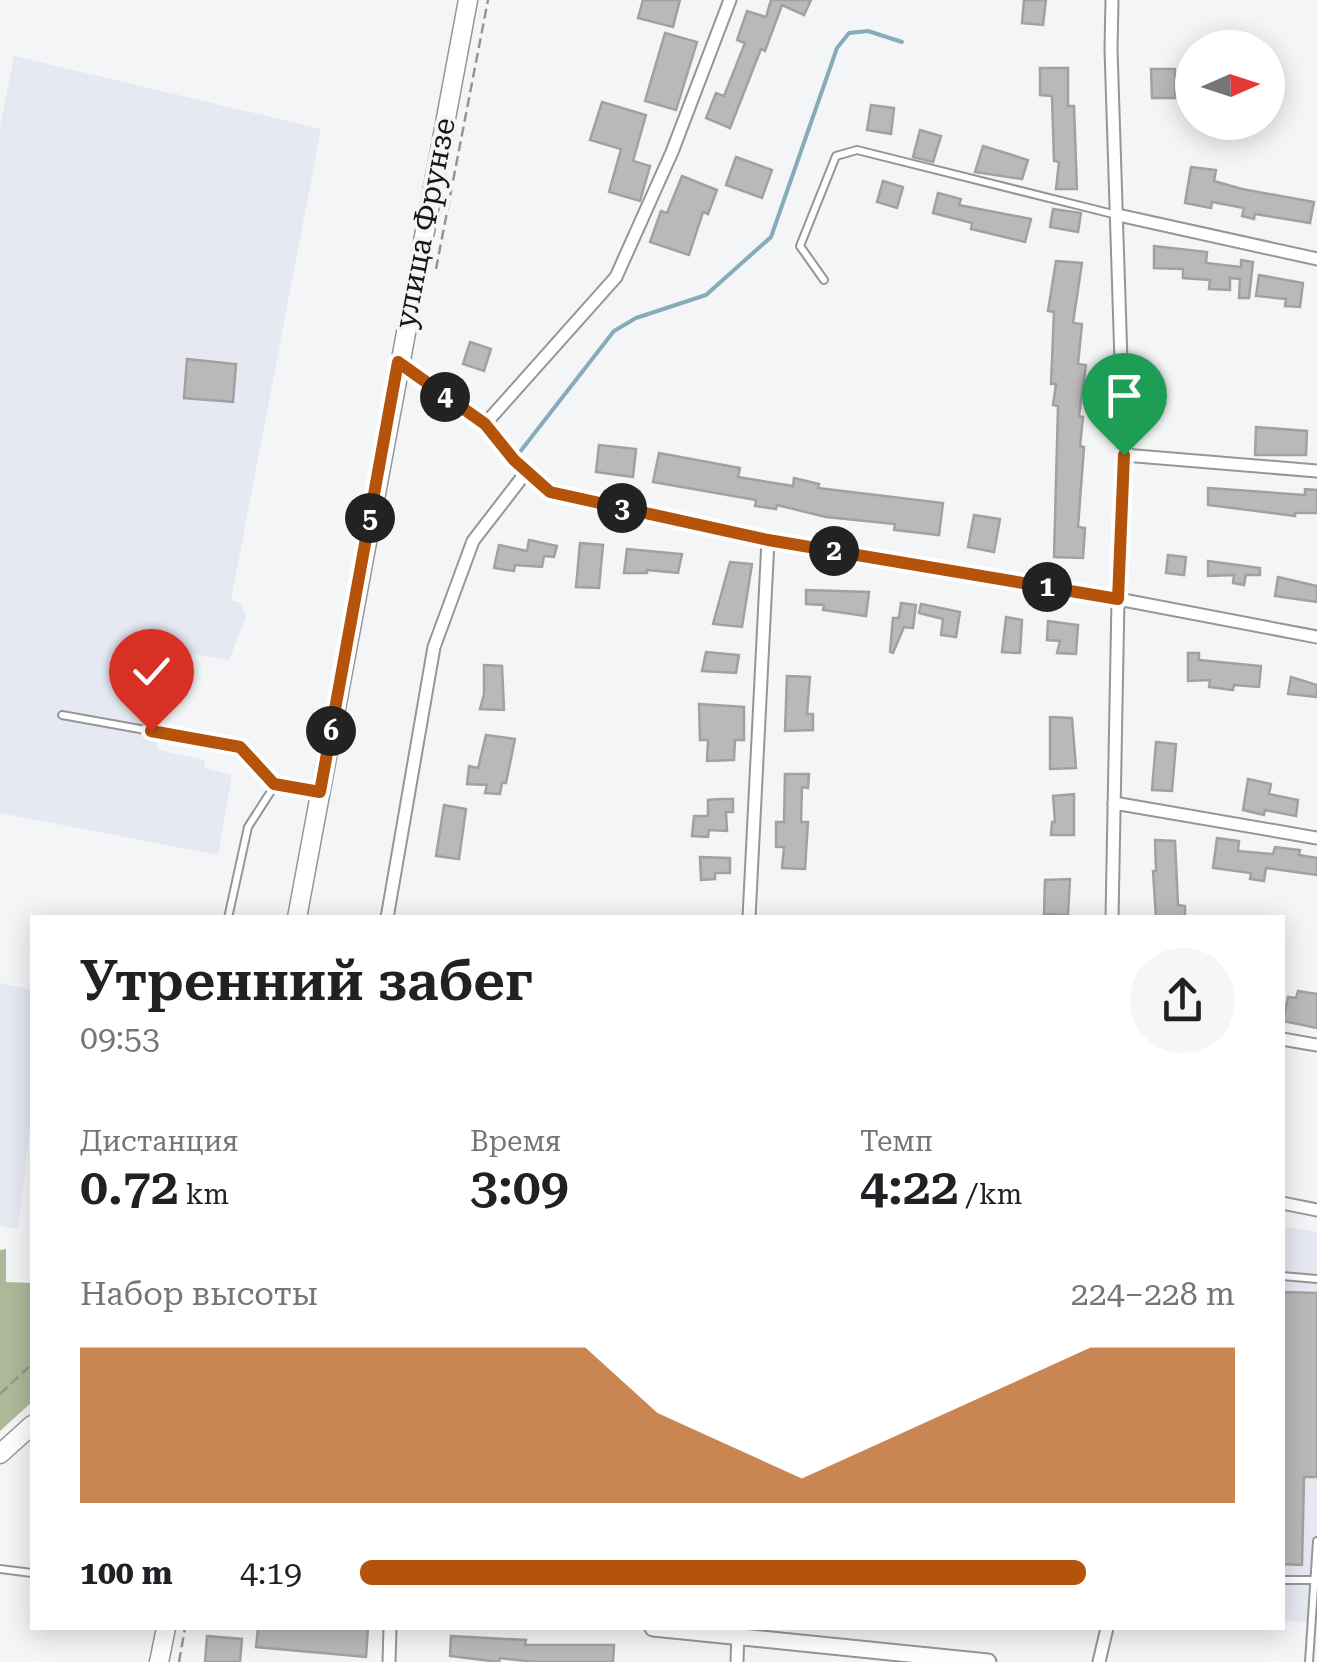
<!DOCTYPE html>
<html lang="ru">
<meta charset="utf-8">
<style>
:root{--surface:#fff;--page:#f6f6f6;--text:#202124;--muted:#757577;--accent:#b45309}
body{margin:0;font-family:"Roboto Serif",serif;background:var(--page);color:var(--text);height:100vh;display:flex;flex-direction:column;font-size:38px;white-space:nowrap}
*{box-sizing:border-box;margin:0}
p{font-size:32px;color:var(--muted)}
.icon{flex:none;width:55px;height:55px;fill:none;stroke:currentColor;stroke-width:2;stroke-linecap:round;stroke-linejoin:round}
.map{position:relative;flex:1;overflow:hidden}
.drawer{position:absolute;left:30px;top:915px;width:1255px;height:715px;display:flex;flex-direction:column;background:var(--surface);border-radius:0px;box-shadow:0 5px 25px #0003}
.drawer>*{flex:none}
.needle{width:65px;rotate:87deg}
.fabs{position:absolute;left:1175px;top:30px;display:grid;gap:20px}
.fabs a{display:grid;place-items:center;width:110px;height:110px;border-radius:50%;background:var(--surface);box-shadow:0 5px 25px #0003;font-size:50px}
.pin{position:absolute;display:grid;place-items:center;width:85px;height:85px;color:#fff;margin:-102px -42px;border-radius:50% 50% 50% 0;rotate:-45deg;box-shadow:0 0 10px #0007}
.pin .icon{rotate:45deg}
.km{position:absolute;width:50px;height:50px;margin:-25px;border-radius:50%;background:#222;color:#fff;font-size:28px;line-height:50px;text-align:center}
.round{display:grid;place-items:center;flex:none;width:105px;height:105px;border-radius:52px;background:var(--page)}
.summary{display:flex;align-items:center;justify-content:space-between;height:170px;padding:0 50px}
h1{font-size:55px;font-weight:600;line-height:75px}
.figures{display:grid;grid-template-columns:repeat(3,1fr);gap:15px;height:170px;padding:10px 50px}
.figures div{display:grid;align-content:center}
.figures b{font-size:50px;font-weight:600}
.figures small{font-size:28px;font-weight:400}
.figures p{font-size:28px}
.chart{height:280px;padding:20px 50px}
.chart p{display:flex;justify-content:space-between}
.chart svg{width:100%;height:180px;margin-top:10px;fill:var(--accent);opacity:.7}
ul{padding:0 50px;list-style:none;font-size:32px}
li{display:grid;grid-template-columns:160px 120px 1fr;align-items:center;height:75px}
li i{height:25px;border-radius:12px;background:var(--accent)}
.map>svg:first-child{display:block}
</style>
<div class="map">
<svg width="1317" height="1662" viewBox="0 0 1317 1662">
<rect width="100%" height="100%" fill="#f4f5f7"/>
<g fill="#e6e9f2">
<polygon points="14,56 321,129 231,600 241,603 246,617 229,660 177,651 162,712 150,719 159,750 205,760 204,768 232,775 218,855 0,813 0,127"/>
<polygon points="0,983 32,990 32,1110 18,1229 0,1226"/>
<polygon points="1282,1226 1317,1232 1317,1623 1283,1620"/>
</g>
<polygon fill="#afb899" points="6,1249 6,1282 32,1283 32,1402 0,1431 0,1250"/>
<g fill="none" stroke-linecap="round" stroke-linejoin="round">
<polyline stroke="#87abb8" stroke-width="4" points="516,457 614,331 636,318 706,295 771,237 837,48 849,33 868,31 902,42"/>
</g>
<g fill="#bab8b8" stroke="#a2a0a1" stroke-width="2.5">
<polygon points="643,0 680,0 673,27 638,18"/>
<polygon points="771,0 811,0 804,15 782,5 765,51 761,49 730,128 706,118 716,93 724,96 745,43 737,40 747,11 766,17"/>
<polygon points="1024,0 1046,0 1043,25 1022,23"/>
<polygon points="665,33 697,42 676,110 645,101"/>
<polygon points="1040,68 1068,68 1068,106 1074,106 1077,189 1056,189 1059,162 1054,161 1052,96 1040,95"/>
<polygon points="1151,69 1175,69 1175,98 1152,98"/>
<polygon points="602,102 646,115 633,161 650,166 640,201 609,192 621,149 590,140"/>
<polygon points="871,105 894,108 891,134 867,130"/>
<polygon points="920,130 941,136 933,162 913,157"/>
<polygon points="983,146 1028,160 1022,179 975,172"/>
<polygon points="736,157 772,170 762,198 726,185"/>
<polygon points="1191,167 1216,170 1214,181 1242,189 1314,202 1310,223 1255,214 1254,219 1242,216 1244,208 1212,202 1211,208 1185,203"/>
<polygon points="682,176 717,190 708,214 703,212 689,255 650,242 661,211 667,213"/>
<polygon points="883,181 903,187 897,208 877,202"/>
<polygon points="938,193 961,199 959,205 1031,219 1025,242 971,229 972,223 933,213"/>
<polygon points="1053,209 1081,213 1078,232 1050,227"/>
<polygon points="1154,246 1207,252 1206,263 1241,267 1241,260 1253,262 1249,298 1239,298 1240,279 1230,278 1230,290 1209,289 1210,280 1183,278 1183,269 1154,268"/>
<polygon points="1056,261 1082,263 1073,323 1082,324 1078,364 1086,365 1079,416 1083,417 1080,446 1084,447 1078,527 1085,528 1083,558 1054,557 1058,406 1053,405 1056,384 1051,384 1054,312 1048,311"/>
<polygon points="1259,275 1303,283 1300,307 1285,306 1286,299 1256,296"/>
<polygon points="470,342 491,349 484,371 463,364"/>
<polygon points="187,359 236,364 233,402 184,398"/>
<polygon points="1256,427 1307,431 1306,455 1255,455"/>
<polygon points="599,445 636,449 633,477 596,472"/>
<polygon points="659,453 740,468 738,477 793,486 794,478 819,484 818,488 943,503 939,535 894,530 895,524 826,517 777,505 776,509 755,506 756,500 653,482"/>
<polygon points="1208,488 1305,495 1305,489 1317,490 1317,513 1295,513 1295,516 1208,505"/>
<polygon points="974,515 1000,519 994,552 968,547"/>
<polygon points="529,540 557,546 554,557 544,556 542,567 515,565 514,571 494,568 499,545 527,551"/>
<polygon points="580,543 603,545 599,588 576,587"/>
<polygon points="627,549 682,554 678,573 647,570 647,573 624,573"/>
<polygon points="1168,555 1186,557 1184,575 1166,573"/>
<polygon points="1208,561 1260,568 1260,575 1246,575 1244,585 1233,583 1234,575 1208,576"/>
<polygon points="730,562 752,564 742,627 713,624"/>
<polygon points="1278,577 1317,586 1317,602 1275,596"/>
<polygon points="806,590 869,592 866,616 823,610 824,605 806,604"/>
<polygon points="901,603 916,605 913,628 904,627 893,653 890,652 893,618 899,618"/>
<polygon points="921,604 960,612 956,637 941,635 943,619 919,613"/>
<polygon points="1006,617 1022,620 1020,653 1002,652"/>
<polygon points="1048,621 1078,625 1076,654 1057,653 1060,641 1047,640"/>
<polygon points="706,652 739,655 736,673 702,671"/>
<polygon points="1188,653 1199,653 1199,660 1261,666 1259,687 1234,685 1233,690 1209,687 1210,680 1188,681"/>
<polygon points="484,665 502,666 504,710 480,709 484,694"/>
<polygon points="787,676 810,677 807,714 813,714 813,730 785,731"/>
<polygon points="1291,677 1317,685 1317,697 1288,694"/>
<polygon points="699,704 744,707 744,740 735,740 734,760 707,761 708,740 700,740"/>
<polygon points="1050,717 1072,718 1076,768 1050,769"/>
<polygon points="486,735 515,739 506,783 502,783 500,794 485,793 487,785 467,784 469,766 478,768"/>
<polygon points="1156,742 1176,744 1172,791 1152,790"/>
<polygon points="785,774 809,774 808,788 802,787 801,822 808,822 805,869 782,868 784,847 776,847 776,822 784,822"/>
<polygon points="1248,779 1271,784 1269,794 1298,800 1296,816 1265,810 1264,815 1243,810"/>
<polygon points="1074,794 1074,835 1051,835 1052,822 1055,822 1053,796"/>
<polygon points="721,799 733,799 733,812 726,812 727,831 709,830 708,837 692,836 694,816 708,816 708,800"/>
<polygon points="444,805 466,809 459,859 436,856"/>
<polygon points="1217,838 1239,841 1238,851 1273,854 1275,847 1300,850 1299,855 1317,858 1317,875 1266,868 1264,881 1250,879 1251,873 1213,868"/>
<polygon points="1155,840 1175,841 1178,905 1185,906 1185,918 1156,918 1153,871 1156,871"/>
<polygon points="700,857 730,858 730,873 715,873 715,879 701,880"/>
<polygon points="1070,879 1068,915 1044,914 1045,880"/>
<polygon points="1298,991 1317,994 1317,1028 1283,1021 1288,997 1296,998"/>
<polygon points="1282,1292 1317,1293 1317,1477 1304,1477 1302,1565 1282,1564"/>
<polygon points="258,1628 368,1628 366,1657 256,1647"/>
<polygon points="207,1636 242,1639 240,1662 205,1662"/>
<polygon points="451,1636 526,1640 525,1645 614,1645 613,1662 535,1662 500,1658 499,1662 450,1656"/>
</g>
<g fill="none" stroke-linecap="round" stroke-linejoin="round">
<defs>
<g id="service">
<polyline points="824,280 800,246 836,156 857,150 1117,215"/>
<polyline points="62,715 240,747 275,785 318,792"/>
<polyline points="228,918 248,827 275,785"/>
<polyline points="1282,1276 1317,1279"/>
<polyline points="0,1569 32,1573"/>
<polyline points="1282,1580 1314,1580"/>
<polyline points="1309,1662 1317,1541"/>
</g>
<g id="minor">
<polyline points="1112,0 1111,49 1124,455 1118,599 1112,918"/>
<polyline points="1118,215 1317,259"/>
<polyline points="398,362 485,424 514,459 550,492 768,540 1118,599 1317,637"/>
<polyline points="485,424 616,277 672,152 730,0"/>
<polyline points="1124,455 1317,471"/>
<polyline points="1114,803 1317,838"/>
<polyline points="387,918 434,647 473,541 527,471"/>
<polyline points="749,918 768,540"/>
<polyline points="1282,1039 1317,1045"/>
<polyline points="1282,1203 1317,1210"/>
<polyline points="389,1662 390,1628"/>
<polyline points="737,1662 738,1628"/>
<polyline points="1099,1662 1107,1628"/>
</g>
<polyline id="tertiary" points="653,1628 988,1662"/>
<polyline id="secondary" points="159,1662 166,1628"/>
<g id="primary">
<polyline points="297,918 468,0"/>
<polyline points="0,1454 32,1425"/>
</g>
</defs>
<use href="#service" stroke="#959698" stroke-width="10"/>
<use href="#minor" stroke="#959698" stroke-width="15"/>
<use href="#tertiary" stroke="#959698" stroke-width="19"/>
<use href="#secondary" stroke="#959698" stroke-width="21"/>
<use href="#primary" stroke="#959698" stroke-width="21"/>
<g stroke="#949596" stroke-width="2.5" stroke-dasharray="10 5" stroke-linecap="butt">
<polyline points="436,269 488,0"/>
<polyline points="0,1394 32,1364"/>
<polyline points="179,1662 185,1628"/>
</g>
<use href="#service" stroke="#fff" stroke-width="6"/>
<use href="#minor" stroke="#fff" stroke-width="11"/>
<use href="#tertiary" stroke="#fff" stroke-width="15"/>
<use href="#secondary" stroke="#fff" stroke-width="18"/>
<use href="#primary" stroke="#fff" stroke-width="18"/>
</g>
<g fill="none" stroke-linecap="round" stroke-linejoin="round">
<defs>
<polyline id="route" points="151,731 240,747 274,784 320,792 398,362 485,424 514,460 550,492 768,540 1118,599 1124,455"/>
</defs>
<use href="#route" stroke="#fff" stroke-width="20"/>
<use href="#route" stroke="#b45309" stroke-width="12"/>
</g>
<g text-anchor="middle" stroke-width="8" stroke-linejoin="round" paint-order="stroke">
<g font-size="30" fill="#161617" stroke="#f4f5f7">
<text transform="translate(425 223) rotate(-79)" y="10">улица Фрунзе</text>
</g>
</g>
</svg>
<div class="fabs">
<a><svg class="needle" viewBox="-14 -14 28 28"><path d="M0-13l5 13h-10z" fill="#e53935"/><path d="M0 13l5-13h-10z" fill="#757577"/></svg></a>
</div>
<div class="pin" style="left:1124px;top:455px;background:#1e9e55"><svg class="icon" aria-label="arrive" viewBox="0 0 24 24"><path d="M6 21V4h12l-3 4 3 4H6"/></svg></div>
<div class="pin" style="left:151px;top:731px;background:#d93025"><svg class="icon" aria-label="check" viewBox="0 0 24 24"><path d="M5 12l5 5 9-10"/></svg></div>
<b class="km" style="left:1047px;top:587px">1</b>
<b class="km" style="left:834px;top:551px">2</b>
<b class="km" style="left:622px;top:508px">3</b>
<b class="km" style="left:445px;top:397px">4</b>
<b class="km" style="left:370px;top:518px">5</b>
<b class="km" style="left:331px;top:731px">6</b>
<section class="drawer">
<div class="summary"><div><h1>Утренний забег</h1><p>09:53</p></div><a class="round"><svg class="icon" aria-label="share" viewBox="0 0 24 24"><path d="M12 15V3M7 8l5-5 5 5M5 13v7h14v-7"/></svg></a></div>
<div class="figures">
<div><p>Дистанция</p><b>0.72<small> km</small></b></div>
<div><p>Время</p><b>3:09</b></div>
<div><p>Темп</p><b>4:22<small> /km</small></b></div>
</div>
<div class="chart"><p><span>Набор высоты</span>224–228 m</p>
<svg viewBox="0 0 160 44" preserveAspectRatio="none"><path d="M0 44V6L10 6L20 6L30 6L40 6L50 6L60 6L70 6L80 22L90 30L100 38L110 30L120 22L130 14L140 6L150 6L160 6V44z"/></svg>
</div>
<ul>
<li><b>100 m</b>4:19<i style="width:83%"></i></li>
</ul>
</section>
</div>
